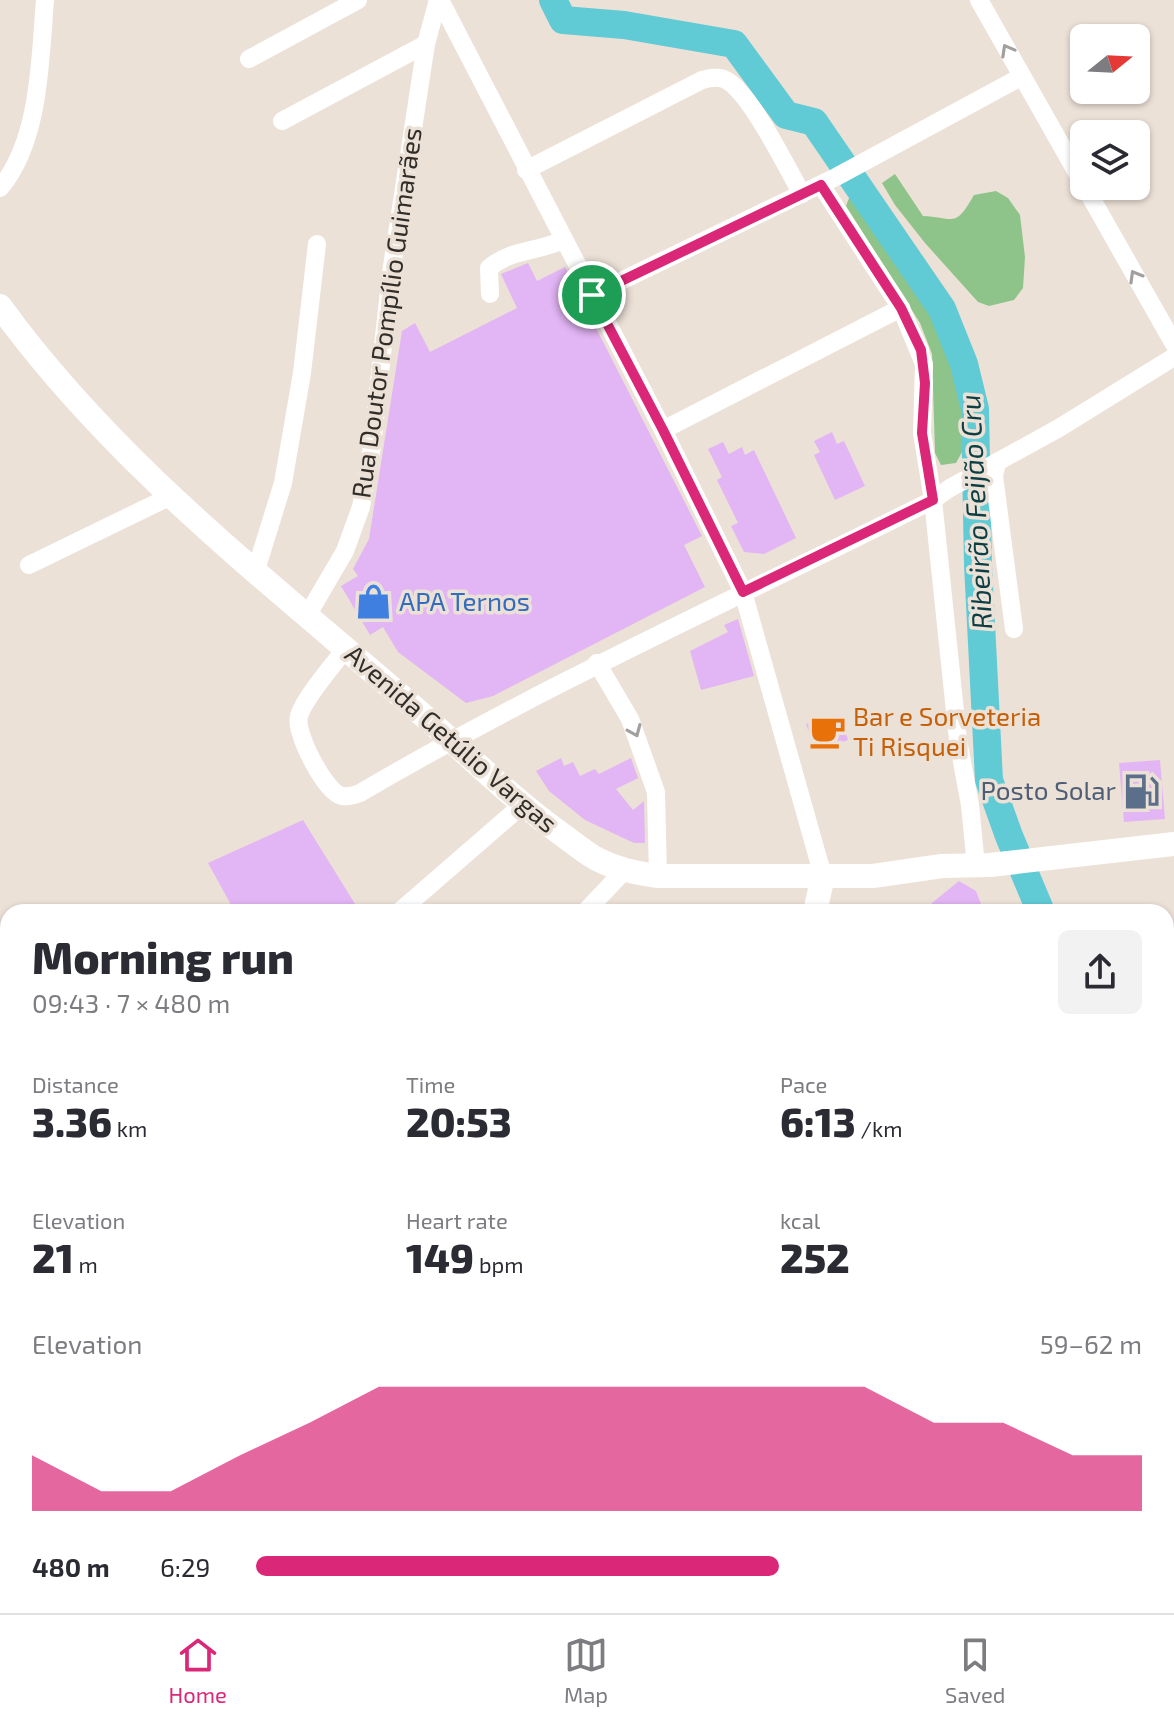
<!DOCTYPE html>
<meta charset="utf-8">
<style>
:root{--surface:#fff;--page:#f2f2f3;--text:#2b2b33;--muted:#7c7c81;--line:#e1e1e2;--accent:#db2777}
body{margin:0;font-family:"Exo 2",sans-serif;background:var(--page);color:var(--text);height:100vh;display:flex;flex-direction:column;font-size:30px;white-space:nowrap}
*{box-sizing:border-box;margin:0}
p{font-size:26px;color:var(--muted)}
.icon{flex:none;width:44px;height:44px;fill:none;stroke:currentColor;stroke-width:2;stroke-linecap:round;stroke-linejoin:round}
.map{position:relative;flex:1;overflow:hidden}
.side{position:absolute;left:0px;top:904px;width:1174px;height:710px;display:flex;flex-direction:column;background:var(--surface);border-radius:24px 24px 0 0;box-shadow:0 2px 6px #0004}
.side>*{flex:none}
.needle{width:52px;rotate:72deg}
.fabs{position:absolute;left:1070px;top:24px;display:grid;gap:16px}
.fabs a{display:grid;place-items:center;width:80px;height:80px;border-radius:12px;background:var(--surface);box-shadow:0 2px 6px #0004;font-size:40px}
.pin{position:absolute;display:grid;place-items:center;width:68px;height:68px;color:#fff;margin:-34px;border:4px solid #fff;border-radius:50%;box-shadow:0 2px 8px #0007}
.round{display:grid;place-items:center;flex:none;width:84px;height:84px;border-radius:12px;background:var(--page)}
.headline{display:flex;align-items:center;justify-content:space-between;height:136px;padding:0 32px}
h1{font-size:44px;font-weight:800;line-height:60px}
.stats{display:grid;grid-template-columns:repeat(3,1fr);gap:12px;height:136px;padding:8px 32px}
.stats div{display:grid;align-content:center}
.stats b{font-size:40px;font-weight:800}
.stats small{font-size:22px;font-weight:400}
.stats p{font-size:22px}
.chart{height:224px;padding:16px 32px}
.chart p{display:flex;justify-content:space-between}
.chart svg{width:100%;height:144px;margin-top:8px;fill:var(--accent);opacity:.7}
ul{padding:0 32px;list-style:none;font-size:26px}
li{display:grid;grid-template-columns:128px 96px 1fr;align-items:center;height:60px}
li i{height:20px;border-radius:10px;background:var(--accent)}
.dock{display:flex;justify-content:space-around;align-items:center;height:112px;border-top:2px solid var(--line);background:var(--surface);font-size:22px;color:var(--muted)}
.dock a{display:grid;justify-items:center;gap:4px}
.dock .on{color:var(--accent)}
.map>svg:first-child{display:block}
</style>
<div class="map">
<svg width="1174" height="1613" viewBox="0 0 1174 1613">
<rect width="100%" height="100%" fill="#ece1d7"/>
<polygon fill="#b4e5b0" points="685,1606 1104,1606 1102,1613 684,1613"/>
<g fill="#8ec48a">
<path d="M895 174 923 216C956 218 955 228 974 195L996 191 1008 198 1020 215 1025 257 1023 288 1014 300 989 306 978 302 925 243 895 205 882 183Z"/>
<polygon points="851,193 859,195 937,310 958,362 968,395 969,425 967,443 956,463 941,465 935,453 932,354 920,323 846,206"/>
</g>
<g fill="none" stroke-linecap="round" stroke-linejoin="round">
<g stroke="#60cad5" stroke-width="28">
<polyline points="553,0 563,20 624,25 734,44 786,115 814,122 942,309 964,364 975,409 978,565 989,780 1009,836 1041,912"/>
<polyline points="851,1613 855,1606"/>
</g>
</g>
<g fill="#e2b5f4">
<polygon points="528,263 537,281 565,267 702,536 684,545 705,587 493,696 466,703 398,652 383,627 370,635 341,586 358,576 353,569 369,539 402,331 415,323 430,352 517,308 501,274"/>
<polygon points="832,432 837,444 844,441 865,486 835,500 814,455 820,452 814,441"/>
<polygon points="723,442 729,454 742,447 745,455 754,450 796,538 764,554 744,552 731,526 738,523 717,480 722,477 708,449"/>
<polygon points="738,619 754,676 701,690 690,651 728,632 724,625"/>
<polygon points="840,715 848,740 816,752 806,724"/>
<polygon points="561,758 564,766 573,762 580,776 595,769 599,774 631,758 638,778 616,789 633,810 644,801 645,843 634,843 585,820 549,791 536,771"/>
<polygon points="1160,760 1165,819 1124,822 1119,763"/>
<polygon points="303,820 360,912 235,912 208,863"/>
<polygon points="959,881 976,891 984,912 921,912"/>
</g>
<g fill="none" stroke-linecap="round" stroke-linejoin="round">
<g stroke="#fff" stroke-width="18">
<polyline points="440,0 663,430 743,592 823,876"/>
<polyline points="979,0 1174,344"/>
<polyline points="249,59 358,0"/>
<polyline points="282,121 426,44"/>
<path d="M526 170 702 80C710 78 718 76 726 80 750 92 787 168 802 194"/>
<polyline points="821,185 901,308 924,364 922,433 933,500 958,740 970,805 976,866"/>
<path d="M0 188C40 141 40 60 45 0"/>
<path d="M490 294 489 268C511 249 538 252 563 240"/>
<polyline points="592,295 836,177 1021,77"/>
<polyline points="663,430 901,308"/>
<polyline points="997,462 994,476 1014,629"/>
<polyline points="29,565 171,496"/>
<polyline points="256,570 283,483 302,373 317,244"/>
<polyline points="307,616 345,551 361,507 372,446 391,273 426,44 438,0"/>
<path d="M346 648C334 664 304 698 299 716 294 732 325 792 342 796 348 797 355 795 360 793 546 684 741 596 933 500L950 488 1059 428 1174 357"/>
<polyline points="597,663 630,719 656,792 658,876"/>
<polyline points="399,912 521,806"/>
<polyline points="585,912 624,871"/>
<polyline points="1166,1181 1174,1182"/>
<polyline points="529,1606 530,1613"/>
<polyline points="673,1606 674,1613"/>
<polyline points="380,1613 380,1606"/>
<polyline points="575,1613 576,1606"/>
</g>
<g stroke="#fff" stroke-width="24">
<path d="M0 306C112 461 266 579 409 703 459 746 506 794 560 833 571 841 583 851 595 858 616 869 635 873 658 876H873L942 866 990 865 1174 844"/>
<polyline points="815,912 823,876"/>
<polyline points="604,1613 607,1606"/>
</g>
</g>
<defs><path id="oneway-chevron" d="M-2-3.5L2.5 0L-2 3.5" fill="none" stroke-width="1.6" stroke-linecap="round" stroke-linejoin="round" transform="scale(2)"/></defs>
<g stroke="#a2a09f">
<use href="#oneway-chevron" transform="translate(1007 50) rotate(-119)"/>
<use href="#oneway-chevron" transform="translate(1135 276) rotate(-120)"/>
<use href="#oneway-chevron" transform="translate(635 731) rotate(67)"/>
</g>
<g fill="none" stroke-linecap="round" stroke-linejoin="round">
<defs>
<polygon id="route" points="821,185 901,308 921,350 925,383 922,433 933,500 743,592 663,430 592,295"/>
</defs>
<use href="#route" stroke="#fff" stroke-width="16"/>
<use href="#route" stroke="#db2777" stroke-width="10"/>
</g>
<defs>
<symbol id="shop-bare" viewBox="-9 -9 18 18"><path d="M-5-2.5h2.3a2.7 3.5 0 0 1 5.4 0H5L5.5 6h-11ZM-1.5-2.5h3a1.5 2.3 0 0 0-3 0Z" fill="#3f7fe0" stroke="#ece1d7" stroke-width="2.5" paint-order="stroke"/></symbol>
<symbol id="cafe-bare" viewBox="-9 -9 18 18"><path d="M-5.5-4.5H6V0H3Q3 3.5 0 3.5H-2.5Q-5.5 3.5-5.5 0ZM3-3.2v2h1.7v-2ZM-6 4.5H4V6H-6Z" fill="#e8710a" stroke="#ece1d7" stroke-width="2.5" paint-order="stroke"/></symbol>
<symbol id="fuel-bare" viewBox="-9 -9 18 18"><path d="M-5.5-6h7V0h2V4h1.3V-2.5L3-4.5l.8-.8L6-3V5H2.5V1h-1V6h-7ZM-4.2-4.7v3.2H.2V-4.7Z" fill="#5c6f8a" stroke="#ece1d7" stroke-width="2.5" paint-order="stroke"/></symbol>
</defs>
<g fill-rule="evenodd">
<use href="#shop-bare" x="348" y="576" width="51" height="51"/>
<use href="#cafe-bare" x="802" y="706" width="51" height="51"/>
<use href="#fuel-bare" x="1116" y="766" width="51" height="51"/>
</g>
<g text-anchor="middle" stroke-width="7" stroke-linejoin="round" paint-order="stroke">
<g font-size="26" fill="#312d29" stroke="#ece1d7">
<text transform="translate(387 313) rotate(-82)" y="9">Rua Doutor Pompílio Guimarães</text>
<text transform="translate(451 739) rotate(41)" y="9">Avenida Getúlio Vargas</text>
</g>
<g font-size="26" fill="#366cbe" stroke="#ece1d7" text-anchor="start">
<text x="399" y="611">APA Ternos</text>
</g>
<g font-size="26" fill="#c56008" stroke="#ece1d7" text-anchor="start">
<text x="853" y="726">Bar e Sorveteria<tspan x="853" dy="30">Ti Risquei</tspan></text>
</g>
<g font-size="26" fill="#4e5e75" stroke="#ece1d7" text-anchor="end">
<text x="1116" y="800">Posto Solar</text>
</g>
<g font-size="28" font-style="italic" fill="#0c3f43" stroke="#ece1d7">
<text transform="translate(976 512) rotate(-93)" y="10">Ribeirão Feijão Cru</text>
</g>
</g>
</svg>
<div class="fabs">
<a><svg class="needle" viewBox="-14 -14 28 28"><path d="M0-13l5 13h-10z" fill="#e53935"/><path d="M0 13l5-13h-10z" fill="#7c7c81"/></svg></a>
<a><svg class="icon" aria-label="layers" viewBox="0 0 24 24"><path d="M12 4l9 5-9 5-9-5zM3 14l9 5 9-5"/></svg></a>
</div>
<div class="pin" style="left:592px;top:295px;background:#1e9e55"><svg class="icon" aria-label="arrive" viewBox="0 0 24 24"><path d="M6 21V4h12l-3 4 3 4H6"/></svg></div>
<section class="side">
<div class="headline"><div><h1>Morning run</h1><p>09:43 · 7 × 480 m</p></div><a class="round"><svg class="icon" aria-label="share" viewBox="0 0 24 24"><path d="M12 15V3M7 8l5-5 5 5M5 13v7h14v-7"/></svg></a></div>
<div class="stats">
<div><p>Distance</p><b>3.36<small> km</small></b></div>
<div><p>Time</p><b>20:53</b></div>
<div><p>Pace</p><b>6:13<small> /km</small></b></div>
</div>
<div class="stats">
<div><p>Elevation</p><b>21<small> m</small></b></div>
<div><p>Heart rate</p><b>149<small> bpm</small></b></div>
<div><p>kcal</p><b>252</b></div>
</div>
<div class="chart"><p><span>Elevation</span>59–62 m</p>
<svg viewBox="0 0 160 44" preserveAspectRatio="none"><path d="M0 44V27L10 38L20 38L30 27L40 17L50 6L60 6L70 6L80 6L90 6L100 6L110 6L120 6L130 17L140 17L150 27L160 27V44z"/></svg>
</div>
<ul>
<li><b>480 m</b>6:29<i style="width:59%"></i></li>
</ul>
</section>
</div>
<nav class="dock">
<a class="on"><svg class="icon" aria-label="home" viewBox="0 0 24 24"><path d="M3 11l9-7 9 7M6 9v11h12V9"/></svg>Home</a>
<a><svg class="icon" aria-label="map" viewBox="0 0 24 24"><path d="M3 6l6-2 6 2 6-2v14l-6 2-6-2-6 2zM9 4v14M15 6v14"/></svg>Map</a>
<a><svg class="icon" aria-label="saved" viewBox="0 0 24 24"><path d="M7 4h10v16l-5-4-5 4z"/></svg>Saved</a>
</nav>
